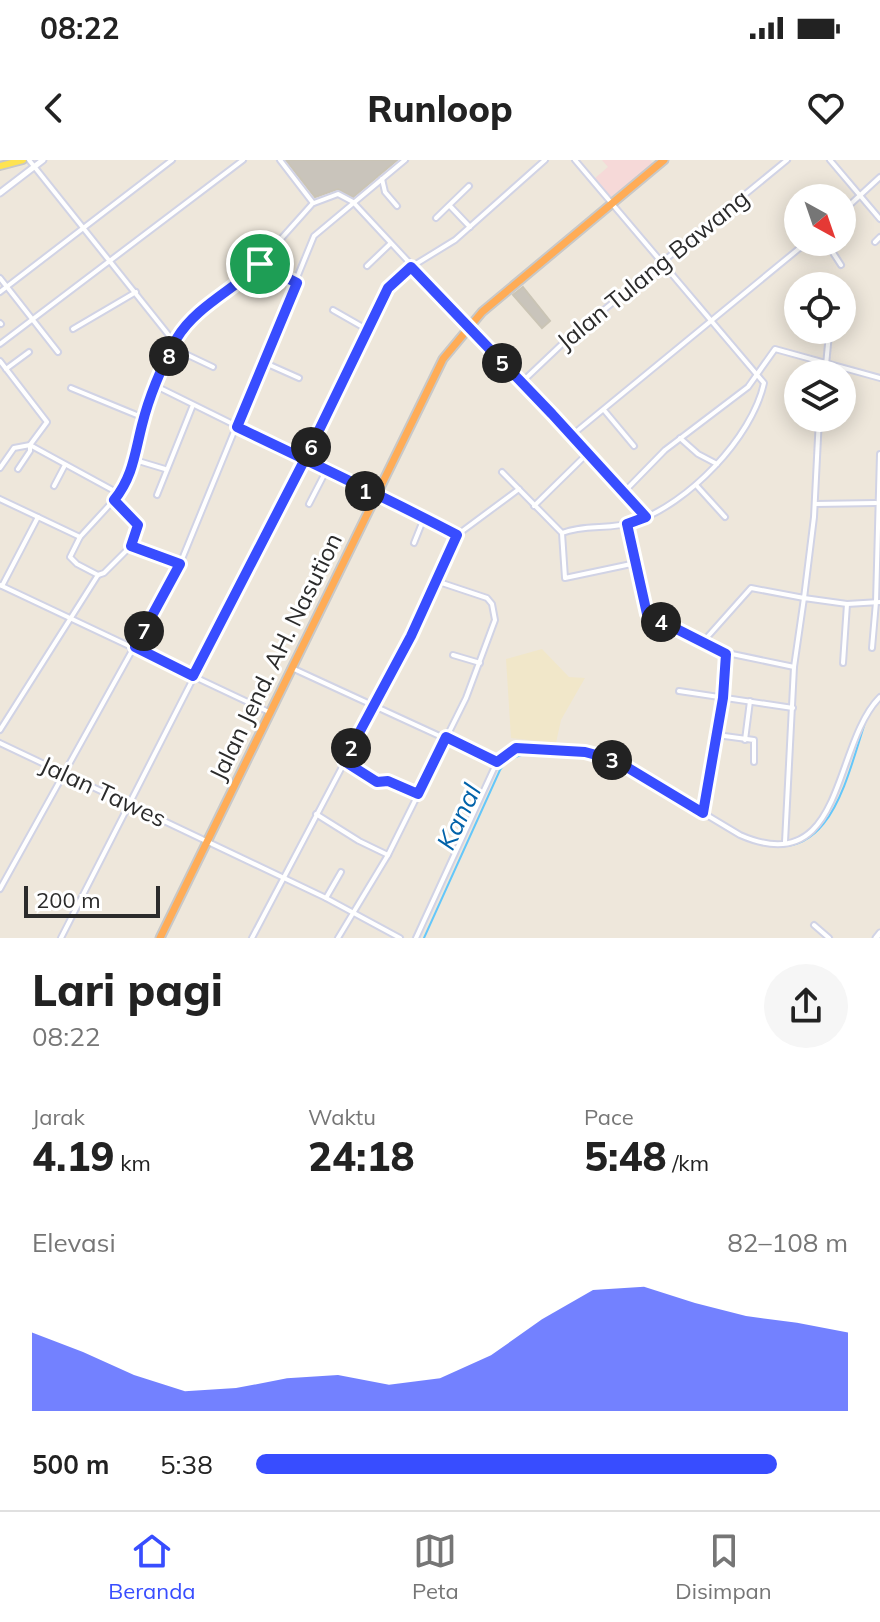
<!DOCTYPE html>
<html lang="id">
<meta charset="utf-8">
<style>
:root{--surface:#fff;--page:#f6f6f6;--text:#222;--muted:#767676;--line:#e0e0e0;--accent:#384dff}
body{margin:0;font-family:Mulish,sans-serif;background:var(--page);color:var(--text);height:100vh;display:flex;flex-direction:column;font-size:30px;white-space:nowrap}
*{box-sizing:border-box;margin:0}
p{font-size:26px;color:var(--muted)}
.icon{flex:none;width:44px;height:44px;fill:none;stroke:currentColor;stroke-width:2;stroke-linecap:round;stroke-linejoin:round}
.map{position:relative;height:778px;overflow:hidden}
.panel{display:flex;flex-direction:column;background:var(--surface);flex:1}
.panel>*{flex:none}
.needle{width:52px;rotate:140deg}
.tools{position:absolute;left:784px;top:24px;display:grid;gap:16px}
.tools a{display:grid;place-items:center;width:72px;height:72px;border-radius:50%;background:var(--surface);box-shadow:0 4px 20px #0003;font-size:40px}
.scale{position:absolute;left:24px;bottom:20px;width:136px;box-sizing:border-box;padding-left:8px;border:4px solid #2b2b2b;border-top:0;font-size:22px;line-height:28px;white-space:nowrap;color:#2b2b2b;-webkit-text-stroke:6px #fff;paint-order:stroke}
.pin{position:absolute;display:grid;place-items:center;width:68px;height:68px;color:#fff;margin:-34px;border:4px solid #fff;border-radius:50%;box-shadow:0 2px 8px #0007}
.km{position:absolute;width:40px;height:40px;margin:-20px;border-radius:50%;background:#222;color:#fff;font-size:22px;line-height:40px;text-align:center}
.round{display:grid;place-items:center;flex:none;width:84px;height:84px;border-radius:42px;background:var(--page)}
.summary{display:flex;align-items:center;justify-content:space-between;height:136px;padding:0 32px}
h1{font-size:44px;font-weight:800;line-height:60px}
.figures{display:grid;grid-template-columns:repeat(3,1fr);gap:12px;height:136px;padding:8px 32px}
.figures div{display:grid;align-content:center}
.figures b{font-size:40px;font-weight:800}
.figures small{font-size:22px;font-weight:400}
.figures p{font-size:22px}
.chart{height:224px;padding:16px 32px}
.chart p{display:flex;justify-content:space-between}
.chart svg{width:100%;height:144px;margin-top:8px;fill:var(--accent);opacity:.7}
ul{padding:0 32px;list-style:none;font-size:26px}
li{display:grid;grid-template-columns:128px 96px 1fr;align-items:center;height:60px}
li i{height:20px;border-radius:10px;background:var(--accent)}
.status{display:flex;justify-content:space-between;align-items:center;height:56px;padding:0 40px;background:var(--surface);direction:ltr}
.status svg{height:22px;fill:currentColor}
header{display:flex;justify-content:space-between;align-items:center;height:104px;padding:0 32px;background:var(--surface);font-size:36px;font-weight:800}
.dock{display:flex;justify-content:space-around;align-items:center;height:112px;border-top:2px solid var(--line);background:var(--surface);font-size:22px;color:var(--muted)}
.dock a{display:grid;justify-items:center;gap:4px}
.dock .selected{color:var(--accent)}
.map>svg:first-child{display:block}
</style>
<div class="status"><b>08:22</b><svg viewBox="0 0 49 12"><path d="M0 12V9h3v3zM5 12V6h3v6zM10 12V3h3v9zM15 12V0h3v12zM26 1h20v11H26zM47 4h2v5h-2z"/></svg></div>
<header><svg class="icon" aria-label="back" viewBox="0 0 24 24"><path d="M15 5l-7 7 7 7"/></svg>Runloop<svg class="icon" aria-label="heart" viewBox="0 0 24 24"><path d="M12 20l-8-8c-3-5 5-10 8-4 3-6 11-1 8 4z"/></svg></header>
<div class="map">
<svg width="880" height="778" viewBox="0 0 880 778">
<rect width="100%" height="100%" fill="#eee7db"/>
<polygon fill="#f1e7c9" points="542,489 569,517 585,518 561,560 556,583 511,578 506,499"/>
<polygon fill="#f6d9d8" points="602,0 650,0 653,3 610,38 594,19 608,7"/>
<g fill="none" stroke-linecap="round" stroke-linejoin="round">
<g stroke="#64c7fa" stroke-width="2">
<path d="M748 679C831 715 847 614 867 557"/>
<path d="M424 778 500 610C515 583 581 591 607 600 632 610 656 628 679 641"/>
</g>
</g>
<g fill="#c9c4bb" stroke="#cac4b5" stroke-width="2">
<polygon points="286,0 397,0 353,37 338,29 315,37"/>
<polygon points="523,127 550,161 542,168 513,135"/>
</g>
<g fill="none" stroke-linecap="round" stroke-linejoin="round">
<defs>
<g id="street">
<polyline points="29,0 175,183"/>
<polyline points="830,0 880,59"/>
<polyline points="382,19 385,32 397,46"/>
<polyline points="314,43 338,34 353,42 646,357"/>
<polyline points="450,46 470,67"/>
<polyline points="842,52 880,17"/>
<polyline points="436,58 469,26"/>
<polyline points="826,82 841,105"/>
<polyline points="875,82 880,77"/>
<polyline points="260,104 297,123"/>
<polyline points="367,106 390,84"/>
<polyline points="0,118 58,192"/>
<polyline points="0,132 172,0"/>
<polyline points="333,150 368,170"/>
<polyline points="0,163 1,164"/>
<polyline points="73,169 136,132"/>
<polyline points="0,184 243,0"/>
<polyline points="173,188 213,207"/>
<polyline points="0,201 47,262 30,285 30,291 18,309"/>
<polyline points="263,202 299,218"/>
<polyline points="826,205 829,174"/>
<polyline points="6,209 29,192"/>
<polyline points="522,222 561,185 787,0"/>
<polyline points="156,226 457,375"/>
<polyline points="71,228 144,258"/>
<polyline points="604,250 634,286"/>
<polyline points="572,275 807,82"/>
<polyline points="680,278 698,294 717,304"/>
<polyline points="135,300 165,309"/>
<polyline points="0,308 14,288 30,285 118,333"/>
<polyline points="502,312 562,373 565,418 636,403"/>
<polyline points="696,325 725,357"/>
<polyline points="54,326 65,305"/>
<polyline points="624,332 665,290 748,227 775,189 880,218"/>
<polyline points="157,335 193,245"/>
<polyline points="0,339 80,377"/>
<polyline points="114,340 138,365 131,386"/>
<polyline points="309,344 326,311"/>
<polyline points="815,344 876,343"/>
<polyline points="534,346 588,293"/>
<polyline points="627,364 647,454 726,494"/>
<path d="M562 373C585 364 611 370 634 362 688 344 752 278 764 223L575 0"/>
<polyline points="414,383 424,358"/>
<polyline points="98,415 104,413 131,386 179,404"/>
<polyline points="0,425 269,552"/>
<polyline points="2,426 38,357"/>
<polyline points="702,483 751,428 804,438 814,357 819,258"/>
<polyline points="872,488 876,442 880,294"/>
<polyline points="453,495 480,503"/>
<polyline points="843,503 847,444"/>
<polyline points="294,509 496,602"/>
<polyline points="679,531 793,548"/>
<polyline points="0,570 98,415 77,404 70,397 80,377 114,340 130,314 144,258 177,178 191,160 246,118 313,43 280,0"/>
<polyline points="717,575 754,580 754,602"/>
<polyline points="745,580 750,541"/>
<polyline points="0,583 326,738 400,778"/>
<polyline points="344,601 377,622 388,621 418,634"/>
<polyline points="703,653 723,538 724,496 732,494 794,507"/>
<polyline points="316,654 359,681 388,695"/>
<polyline points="785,682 794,507 804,438 847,444 880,442"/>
<polyline points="0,729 180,404 314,76 405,0"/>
<polyline points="326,738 341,712"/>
<polyline points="814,765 829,778"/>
<polyline points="61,778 305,299 388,128 411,107 455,80 545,0"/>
<polyline points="252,778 411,476 457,375 519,329"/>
<polyline points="338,778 388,695 466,538 495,460 492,444 487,438 436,421"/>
<path d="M416 778 497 602 516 588 585 592 615 600 740 675C845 721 832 585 880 537"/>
</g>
<g id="secondary">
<polyline points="0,33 43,0"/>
<polyline points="876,778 880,773"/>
</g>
<polyline id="primary" points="0,6 23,0"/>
<polyline id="highway" points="160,778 443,199 482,152 664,0"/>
</defs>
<use href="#street" stroke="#d1d3e5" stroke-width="8"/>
<use href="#secondary" stroke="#d1d3e5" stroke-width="9"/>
<use href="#primary" stroke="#c8c8c8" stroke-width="10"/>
<use href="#highway" stroke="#c8c8c8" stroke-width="11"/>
<use href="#street" stroke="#fff" stroke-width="4"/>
<use href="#secondary" stroke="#fff" stroke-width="5"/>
<use href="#primary" stroke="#fee351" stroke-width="6"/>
<use href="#highway" stroke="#ffac56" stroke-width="7"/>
</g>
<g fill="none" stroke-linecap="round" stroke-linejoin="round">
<defs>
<path id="route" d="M260 104 297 123 237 267C310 302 385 337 457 375L411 476 344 601 377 622 388 621 418 634 446 577 497 602 516 588 585 592 615 600 703 653 723 538 726 494 647 454 627 364 646 357 552 254 411 107 388 128 305 299 193 516 135 487 180 404 131 386 138 365 114 340C133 317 135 292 142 265 149 237 163 204 177 178 195 147 235 129 260 104"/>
</defs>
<use href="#route" stroke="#fff" stroke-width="16"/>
<use href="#route" stroke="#384dff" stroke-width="10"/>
</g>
<g text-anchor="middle" stroke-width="6" stroke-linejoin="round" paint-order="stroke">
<g font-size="24" fill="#2b2b2b" stroke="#fff">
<text transform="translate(653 110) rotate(-39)" y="8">Jalan Tulang Bawang</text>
<text transform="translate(276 497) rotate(-64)" y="8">Jalan Jend. AH. Nasution</text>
<text transform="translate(103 632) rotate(25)" y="8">Jalan Tawes</text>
</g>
<g font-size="26" font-style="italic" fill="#0162a9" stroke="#fff">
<text transform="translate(459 657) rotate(-65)" y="9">Kanal</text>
</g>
</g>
</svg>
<div class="tools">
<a><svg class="needle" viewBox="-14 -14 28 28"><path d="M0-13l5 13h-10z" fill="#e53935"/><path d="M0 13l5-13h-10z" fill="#767676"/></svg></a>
<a><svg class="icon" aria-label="locate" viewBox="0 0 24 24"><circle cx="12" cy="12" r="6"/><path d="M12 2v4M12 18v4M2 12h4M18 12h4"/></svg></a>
<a><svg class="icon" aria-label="layers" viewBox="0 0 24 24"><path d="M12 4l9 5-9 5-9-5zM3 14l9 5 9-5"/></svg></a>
</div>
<div class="scale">200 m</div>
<div class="pin" style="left:260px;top:104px;background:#1e9e55"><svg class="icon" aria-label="arrive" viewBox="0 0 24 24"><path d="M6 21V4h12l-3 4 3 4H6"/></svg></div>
<b class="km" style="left:365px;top:331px">1</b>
<b class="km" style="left:351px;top:588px">2</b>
<b class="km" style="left:612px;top:600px">3</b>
<b class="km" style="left:661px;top:462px">4</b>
<b class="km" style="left:502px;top:203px">5</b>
<b class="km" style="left:311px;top:287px">6</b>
<b class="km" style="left:144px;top:471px">7</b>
<b class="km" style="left:169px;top:196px">8</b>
</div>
<section class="panel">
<div class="summary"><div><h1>Lari pagi</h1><p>08:22</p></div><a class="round"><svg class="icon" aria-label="share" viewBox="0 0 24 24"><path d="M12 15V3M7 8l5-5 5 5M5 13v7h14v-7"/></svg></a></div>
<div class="figures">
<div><p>Jarak</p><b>4.19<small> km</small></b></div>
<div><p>Waktu</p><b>24:18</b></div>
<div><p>Pace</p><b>5:48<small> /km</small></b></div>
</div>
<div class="chart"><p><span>Elevasi</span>82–108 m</p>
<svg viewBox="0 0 160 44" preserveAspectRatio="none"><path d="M0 44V20L10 26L20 33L30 38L40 37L50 34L60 33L70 36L80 34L90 27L100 16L110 7L120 6L130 11L140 15L150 17L160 20V44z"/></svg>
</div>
<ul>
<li><b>500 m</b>5:38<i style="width:88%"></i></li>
</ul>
</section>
<nav class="dock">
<a class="selected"><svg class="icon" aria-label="home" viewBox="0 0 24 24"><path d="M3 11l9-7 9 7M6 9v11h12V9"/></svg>Beranda</a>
<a><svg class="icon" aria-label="map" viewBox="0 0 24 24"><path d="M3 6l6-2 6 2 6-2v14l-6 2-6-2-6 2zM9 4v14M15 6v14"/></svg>Peta</a>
<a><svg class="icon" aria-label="saved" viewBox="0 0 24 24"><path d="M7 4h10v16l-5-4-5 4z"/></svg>Disimpan</a>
</nav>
